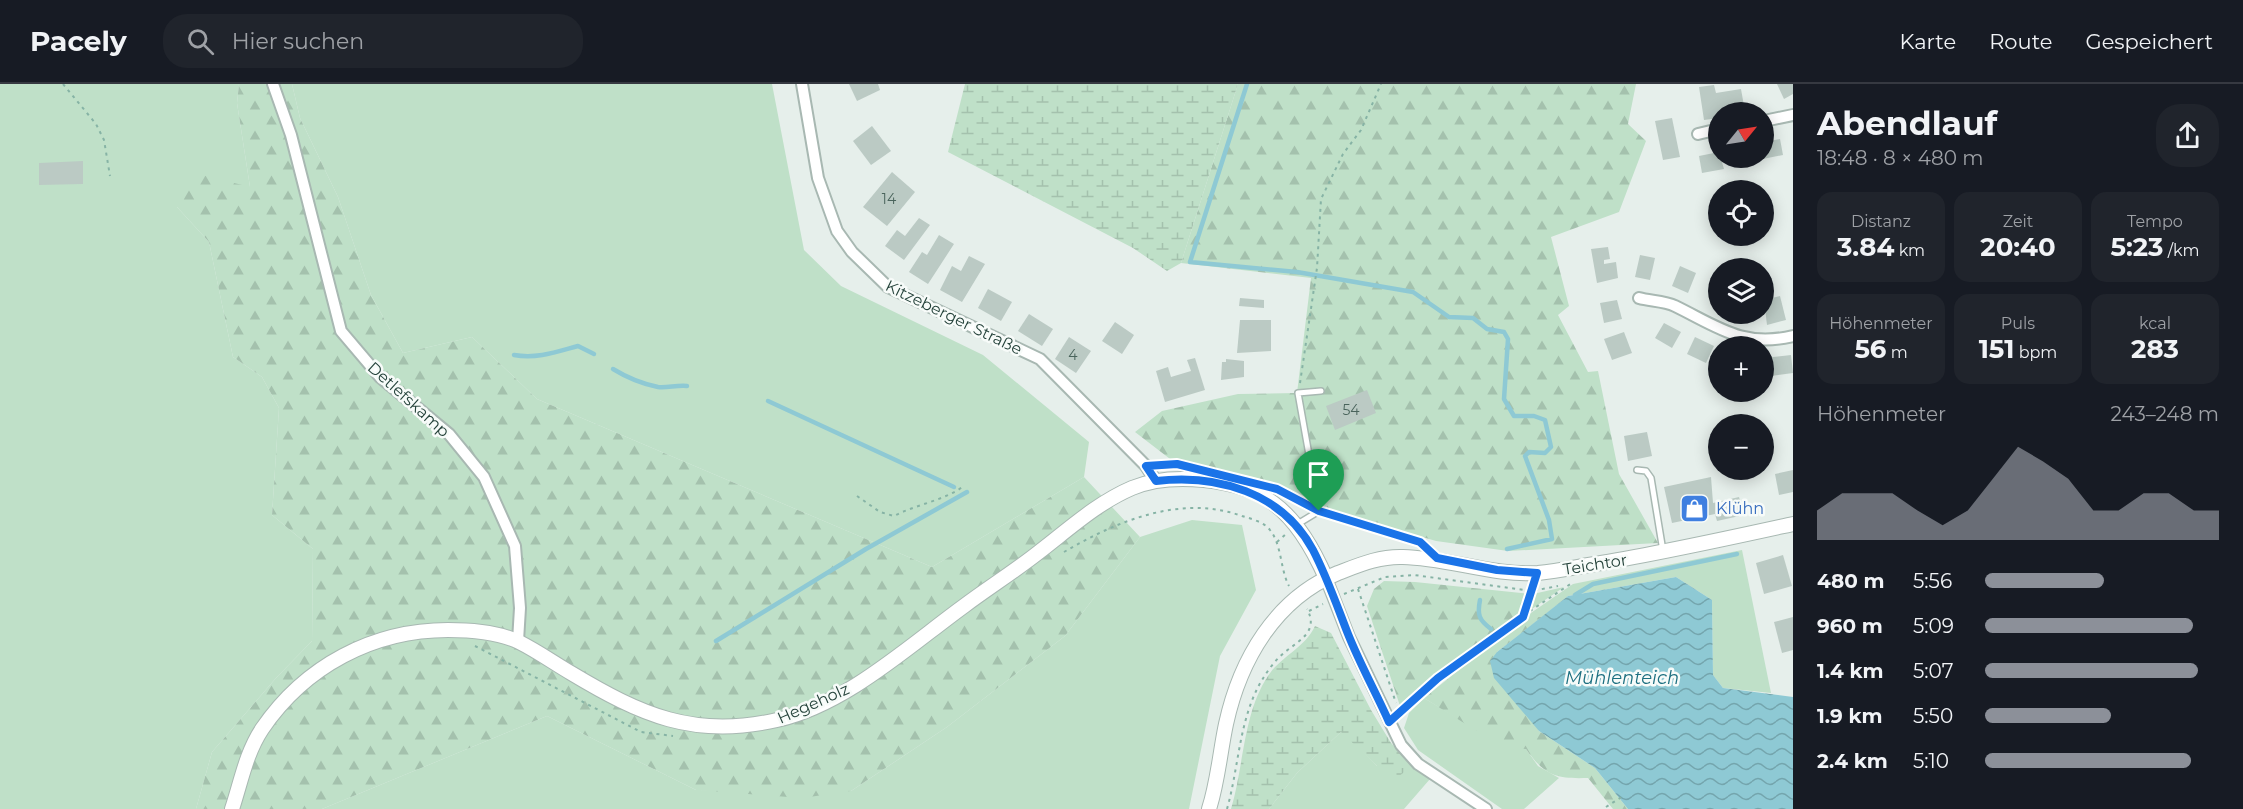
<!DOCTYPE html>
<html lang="de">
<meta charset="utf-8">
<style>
:root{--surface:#171b24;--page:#20242c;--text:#f1f3f6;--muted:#9ea1a6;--line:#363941;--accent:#8c9099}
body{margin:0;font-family:Montserrat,sans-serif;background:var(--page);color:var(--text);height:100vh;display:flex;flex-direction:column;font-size:22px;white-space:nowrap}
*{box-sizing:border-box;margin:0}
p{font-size:20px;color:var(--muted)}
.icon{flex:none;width:33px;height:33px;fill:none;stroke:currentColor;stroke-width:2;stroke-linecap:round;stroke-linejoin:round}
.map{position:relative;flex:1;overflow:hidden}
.side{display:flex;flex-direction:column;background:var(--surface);width:450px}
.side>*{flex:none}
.needle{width:39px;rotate:60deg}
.fabs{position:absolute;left:1708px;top:18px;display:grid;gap:12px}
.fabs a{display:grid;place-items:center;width:66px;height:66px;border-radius:50%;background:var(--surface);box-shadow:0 3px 15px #0003;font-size:30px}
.pin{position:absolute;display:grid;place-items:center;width:51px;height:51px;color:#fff;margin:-62px -26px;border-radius:50% 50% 50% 0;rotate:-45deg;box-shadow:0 0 6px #0007}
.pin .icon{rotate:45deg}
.round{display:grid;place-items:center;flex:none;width:63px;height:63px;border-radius:24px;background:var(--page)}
.summary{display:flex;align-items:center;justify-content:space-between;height:102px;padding:0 24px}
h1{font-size:33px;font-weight:700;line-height:45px}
.stats{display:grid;grid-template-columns:repeat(3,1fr);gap:9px;height:102px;padding:6px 24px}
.stats div{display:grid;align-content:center;border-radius:15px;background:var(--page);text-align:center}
.stats b{font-size:26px;font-weight:700}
.stats small{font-size:16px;font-weight:400}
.stats p{font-size:16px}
.chart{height:168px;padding:12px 24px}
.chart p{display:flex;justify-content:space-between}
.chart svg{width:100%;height:108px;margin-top:6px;fill:var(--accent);opacity:.7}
ul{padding:0 24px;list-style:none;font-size:20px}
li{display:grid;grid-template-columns:96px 72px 1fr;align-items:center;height:45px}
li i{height:15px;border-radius:8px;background:var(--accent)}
header{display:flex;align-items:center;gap:36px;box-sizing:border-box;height:84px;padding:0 30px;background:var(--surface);border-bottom:2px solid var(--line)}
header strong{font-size:28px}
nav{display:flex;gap:33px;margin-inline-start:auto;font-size:21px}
.search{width:420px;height:54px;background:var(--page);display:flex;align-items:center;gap:15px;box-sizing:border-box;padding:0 21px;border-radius:24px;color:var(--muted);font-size:22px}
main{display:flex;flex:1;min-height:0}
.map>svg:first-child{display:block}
</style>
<header>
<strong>Pacely</strong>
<div class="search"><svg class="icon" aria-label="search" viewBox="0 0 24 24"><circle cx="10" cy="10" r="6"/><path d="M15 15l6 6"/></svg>Hier suchen</div>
<nav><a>Karte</a><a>Route</a><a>Gespeichert</a></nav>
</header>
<main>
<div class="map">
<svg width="1793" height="725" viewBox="0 0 1793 725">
<defs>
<pattern id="forest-firs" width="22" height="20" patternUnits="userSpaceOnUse" patternTransform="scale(1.5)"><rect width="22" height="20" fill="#bfe0c8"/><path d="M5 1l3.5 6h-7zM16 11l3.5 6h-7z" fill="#a4c1ad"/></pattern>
<pattern id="wetland-marsh" width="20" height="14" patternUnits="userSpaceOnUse" patternTransform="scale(1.5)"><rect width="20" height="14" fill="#bfe0c8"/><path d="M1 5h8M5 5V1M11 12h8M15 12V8" fill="none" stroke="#a4c1ad"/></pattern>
<pattern id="water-waves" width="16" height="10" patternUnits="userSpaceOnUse" patternTransform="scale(1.5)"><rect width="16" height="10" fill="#8ec9d4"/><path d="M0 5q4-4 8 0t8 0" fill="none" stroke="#74a5ad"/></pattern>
</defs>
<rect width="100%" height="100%" fill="#e6efeb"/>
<g fill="#bfe0c8">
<polygon points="0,0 239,0 237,19 250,103 177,123 209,158 233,273 262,293 279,324 272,431 313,465 312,557 276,594 212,668 196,725 0,725"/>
<polygon points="292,0 772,0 804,166 841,202 983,271 1089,358 1084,393 932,483 537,315 472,253 403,269 371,211 338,113 300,34"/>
<polygon points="1192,436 1242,441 1256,506 1220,572 1189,725 322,725 547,632 696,706 851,707 947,643 1065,552 1140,453"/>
<polygon points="1742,466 1771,609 1723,604 1713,591 1712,516 1676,493 1568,512 1542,533 1525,533 1573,500"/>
<polygon points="1564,503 1526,529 1533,510"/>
<polygon points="1424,614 1459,635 1526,665 1538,682 1559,694 1524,725 1502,725 1418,666 1404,644 1409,629"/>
<polygon points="1342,647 1377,682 1413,681 1430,695 1404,725 1269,725 1297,689"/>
</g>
<g fill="url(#forest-firs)">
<polygon points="239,0 292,0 300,34 338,113 371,211 403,269 472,253 537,315 932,483 1084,393 1140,453 1065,552 947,643 851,707 802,714 696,706 547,632 322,725 196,725 212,668 276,594 312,557 313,465 272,431 279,324 262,293 233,273 209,158 177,123 183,86 250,103 237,19"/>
<polygon points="1238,0 1636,0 1628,40 1646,57 1619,128 1551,153 1569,222 1558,231 1588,288 1598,287 1619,390 1658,459 1508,467 1436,457 1323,424 1275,400 1218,385 1174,378 1135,348 1162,327 1238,310 1297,309 1311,194 1181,179"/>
<polygon points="1384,497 1415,498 1530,510 1522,531 1438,590 1401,625 1367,522 1374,505"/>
<path d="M1525 533H1542L1497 568 1539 647 1595 684 1628 725H1613L1588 694C1556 695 1545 692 1526 665L1504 664 1424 614Z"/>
</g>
<g fill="url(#wetland-marsh)">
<polygon points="965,0 1238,0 1181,179 1167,187 1133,164 948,68"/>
<path d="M1315 542 1331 549 1371 626 1391 659 1413 681 1393 697 1341 648 1297 689 1269 725H1231C1244 682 1243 629 1268 592 1281 572 1305 564 1315 542Z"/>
</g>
<polygon fill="url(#water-waves)" points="1676,493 1712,516 1713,591 1723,604 1793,613 1793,725 1628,725 1595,684 1539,647 1494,594 1490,577 1497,568 1568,512"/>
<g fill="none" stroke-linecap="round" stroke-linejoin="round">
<g stroke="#8ec9d4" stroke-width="4.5">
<polyline points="1247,0 1190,178 1297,188 1413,208 1449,233 1473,234 1487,245 1504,248 1508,255 1504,315 1514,332 1534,332 1545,336 1551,363 1545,369 1529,368 1525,372 1549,436 1552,455 1507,465"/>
<path d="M514 271C537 275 556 268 578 262L594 270"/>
<path d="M613 285C626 293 643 300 658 303 667 304 677 301 687 302"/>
<polyline points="768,317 954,403"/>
<polyline points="1575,511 1593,500 1737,470"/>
<path d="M1480 516C1477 531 1479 536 1491 545"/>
<polyline points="716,557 866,465 967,408"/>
</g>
</g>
<g fill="#bbcac4">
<polygon points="849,0 878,0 880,6 857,17"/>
<polygon points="1777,0 1793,0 1793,10 1784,15"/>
<polygon points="1714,1 1716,9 1741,5 1744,22 1719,26 1719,34 1704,36 1699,3"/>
<polygon points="1672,34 1680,73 1663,76 1655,37"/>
<polygon points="872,42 891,67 871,81 853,57"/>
<polygon points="1780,55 1783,71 1743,79 1742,74 1764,74 1764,58"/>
<polygon points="1719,68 1724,85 1702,89 1699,72"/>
<polygon points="83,77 83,100 39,101 39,79"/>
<polygon points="892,88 915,108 887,142 863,123"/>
<polygon points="919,134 930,141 904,176 885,162 897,146 905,152"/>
<polygon points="939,151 954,160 928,200 909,188 922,168 927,171"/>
<polygon points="1608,163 1610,175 1604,176 1604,180 1616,178 1618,194 1597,199 1591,165"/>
<polygon points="1640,171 1655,174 1650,196 1635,193"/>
<polygon points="969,172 985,180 962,218 940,206 952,182 961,187"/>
<polygon points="1680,182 1696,189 1688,209 1672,202"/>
<polygon points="988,205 1012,218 1001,237 978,224"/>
<polygon points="1780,212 1786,236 1767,241 1764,216"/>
<polygon points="1240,214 1264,216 1264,224 1239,222"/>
<polygon points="1617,216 1622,235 1604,239 1600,219"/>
<polygon points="1029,230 1053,245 1042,262 1018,247"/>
<polygon points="1240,236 1271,236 1271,267 1237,269"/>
<polygon points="1115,238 1134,251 1122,270 1102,257"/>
<polygon points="1664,239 1681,248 1672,264 1655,254"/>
<polygon points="1624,248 1632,269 1612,276 1604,255"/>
<polygon points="1069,253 1091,267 1076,289 1055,275"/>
<polygon points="1695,253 1714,262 1706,279 1687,270"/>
<polygon points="1791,271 1793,289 1764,293 1764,274"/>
<polygon points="1195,274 1205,306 1165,318 1156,287 1168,283 1171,293 1191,287 1187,276"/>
<polygon points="1226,275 1244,277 1244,293 1221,296 1222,278 1226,278"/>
<polygon points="1367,306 1376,329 1335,346 1326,322"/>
<polygon points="1647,348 1652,372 1628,377 1624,352"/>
<polygon points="1793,386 1793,408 1779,411 1775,390"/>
<polygon points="1711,393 1713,419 1739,413 1744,431 1717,437 1715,430 1672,439 1664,403"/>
<polygon points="1783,471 1792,502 1764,510 1756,479"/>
<polygon points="1793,533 1793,566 1782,569 1774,538"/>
</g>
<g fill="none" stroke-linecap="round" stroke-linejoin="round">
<defs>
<g id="service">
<polyline points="1637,386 1646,387 1651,394 1663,467"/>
<polyline points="1296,441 1319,427 1298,309 1321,307"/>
<polyline points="1389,638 1438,594 1523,533"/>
</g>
<g id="minor">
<polyline points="273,0 291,51 341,247 380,293 449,350 484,393 515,462 520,524 518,557"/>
<polyline points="802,0 818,94 837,147 852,168 888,203 1040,275 1146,382 1156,397"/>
<polyline points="1764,37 1793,31"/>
<polyline points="1698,50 1719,45"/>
<path d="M1639 214C1650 217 1665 217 1675 222 1718 243 1743 264 1793 252"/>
<polyline points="1326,494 1349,553 1401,661 1418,680 1486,725"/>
</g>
<g id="tertiary">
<path d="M232 725C241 698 246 669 262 645 305 582 373 546 448 546 471 546 498 548 519 558 537 567 554 579 571 589 641 631 694 655 777 636 845 621 909 562 964 522 988 504 1015 487 1039 468 1069 445 1097 419 1132 404 1170 388 1239 394 1273 419 1298 437 1314 467 1326 494"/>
<path d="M1209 725C1218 697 1220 668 1226 640 1240 576 1275 515 1338 489 1359 481 1380 472 1403 473 1448 474 1494 492 1538 489 1559 487 1581 482 1601 479 1666 468 1729 454 1793 440"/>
</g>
</defs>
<use href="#service" stroke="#a8b8b2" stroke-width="8"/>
<use href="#minor" stroke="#a8b8b2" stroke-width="14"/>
<use href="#tertiary" stroke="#a8b8b2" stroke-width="16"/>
<g stroke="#86b3a5" stroke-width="2" stroke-dasharray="3 4.5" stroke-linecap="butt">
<polyline points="63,0 96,40 104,56 110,92"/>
<polyline points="1300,299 1317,184 1321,115 1343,70 1361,46 1381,0"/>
<polyline points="1285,409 1309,422"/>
<path d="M857 412 880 428 894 432C917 420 943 417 964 402"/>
<polyline points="1328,430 1422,460"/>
<polyline points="1277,458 1286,450"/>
<path d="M1064 468C1117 437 1181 410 1242 432 1252 435 1264 438 1270 446 1282 461 1280 485 1289 502"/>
<polyline points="1358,505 1396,619"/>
<polyline points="1344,510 1385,493 1414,491 1532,507 1558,502"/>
<polyline points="1526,524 1534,501"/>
<polyline points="1309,527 1323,520"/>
<polyline points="1530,527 1572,499"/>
<polyline points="475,562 641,648 673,652"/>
<polyline points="1606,723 1623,712"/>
<path d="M1227 725C1239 683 1239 634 1262 596 1268 586 1276 575 1285 568 1300 556 1319 547 1307 525"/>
</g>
<use href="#service" stroke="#fff" stroke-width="5"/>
<use href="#minor" stroke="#fff" stroke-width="10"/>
<use href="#tertiary" stroke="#fff" stroke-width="14"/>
</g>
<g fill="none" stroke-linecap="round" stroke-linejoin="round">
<defs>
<path id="route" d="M1177 380 1277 405 1319 427 1420 458 1437 474 1497 486 1537 489 1523 533 1438 594 1389 638C1376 609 1360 580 1348 550 1337 522 1327 493 1313 466 1282 408 1217 390 1156 397L1146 382Z"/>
</defs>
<use href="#route" stroke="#fff" stroke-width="12"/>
<use href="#route" stroke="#1a73e8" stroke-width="8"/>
</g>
<defs>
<symbol id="shop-square" viewBox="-11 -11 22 22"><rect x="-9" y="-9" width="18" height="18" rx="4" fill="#3f7fe0" stroke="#f7fbf9"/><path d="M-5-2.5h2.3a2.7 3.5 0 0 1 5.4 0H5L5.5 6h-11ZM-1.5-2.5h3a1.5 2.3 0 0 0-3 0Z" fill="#fff"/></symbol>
</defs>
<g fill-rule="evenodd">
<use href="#shop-square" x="1678" y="408" width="33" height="33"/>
</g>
<g text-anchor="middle" stroke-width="5" stroke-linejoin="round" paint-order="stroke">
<g font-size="14" fill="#4a645c">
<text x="889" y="120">14</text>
<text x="1073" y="276">4</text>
<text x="1351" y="331">54</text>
</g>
<g font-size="16" fill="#24423a" stroke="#f7fbf9">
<text transform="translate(954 233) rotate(26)" y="6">Kitzeberger Straße</text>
<text transform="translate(409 315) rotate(42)" y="6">Detlefskamp</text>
<text transform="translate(1595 480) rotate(-9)" y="6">Teichtor</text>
<text transform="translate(813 619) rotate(-24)" y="6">Hegeholz</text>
</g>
<g font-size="16" fill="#366cbe" stroke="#f7fbf9" text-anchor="start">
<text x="1716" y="430">Klühn</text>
</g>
<g font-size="18" font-style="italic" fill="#1c6f80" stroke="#f7fbf9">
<text x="1622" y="600">Mühlenteich</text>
</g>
</g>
</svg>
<div class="fabs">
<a><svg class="needle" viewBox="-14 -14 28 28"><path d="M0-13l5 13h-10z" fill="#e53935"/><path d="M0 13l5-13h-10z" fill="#9ea1a6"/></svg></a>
<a><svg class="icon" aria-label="locate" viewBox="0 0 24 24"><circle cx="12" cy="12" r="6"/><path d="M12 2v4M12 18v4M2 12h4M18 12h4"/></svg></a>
<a><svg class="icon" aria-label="layers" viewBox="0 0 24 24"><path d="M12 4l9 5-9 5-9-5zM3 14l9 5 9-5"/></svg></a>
<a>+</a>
<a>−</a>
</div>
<div class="pin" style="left:1319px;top:427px;background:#1e9e55"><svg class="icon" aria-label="arrive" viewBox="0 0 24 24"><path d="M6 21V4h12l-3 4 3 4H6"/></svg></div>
</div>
<section class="side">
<div class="summary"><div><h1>Abendlauf</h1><p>18:48 · 8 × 480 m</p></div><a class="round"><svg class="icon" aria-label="share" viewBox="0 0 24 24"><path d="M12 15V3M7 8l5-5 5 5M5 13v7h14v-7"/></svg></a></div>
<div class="stats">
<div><p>Distanz</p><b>3.84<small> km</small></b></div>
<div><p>Zeit</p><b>20:40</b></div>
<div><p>Tempo</p><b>5:23<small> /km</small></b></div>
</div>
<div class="stats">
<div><p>Höhenmeter</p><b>56<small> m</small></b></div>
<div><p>Puls</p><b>151<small> bpm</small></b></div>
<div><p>kcal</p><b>283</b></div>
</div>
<div class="chart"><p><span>Höhenmeter</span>243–248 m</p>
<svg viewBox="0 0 160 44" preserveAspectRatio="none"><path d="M0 44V32L10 25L20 25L30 25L40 32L50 38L60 32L70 19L80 6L90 12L100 19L110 32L120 32L130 25L140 25L150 32L160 32V44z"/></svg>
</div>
<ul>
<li><b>480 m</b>5:56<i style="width:51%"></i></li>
<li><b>960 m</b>5:09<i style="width:89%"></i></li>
<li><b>1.4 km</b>5:07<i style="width:91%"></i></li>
<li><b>1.9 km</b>5:50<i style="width:54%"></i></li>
<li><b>2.4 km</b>5:10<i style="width:88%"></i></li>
</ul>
</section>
</main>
